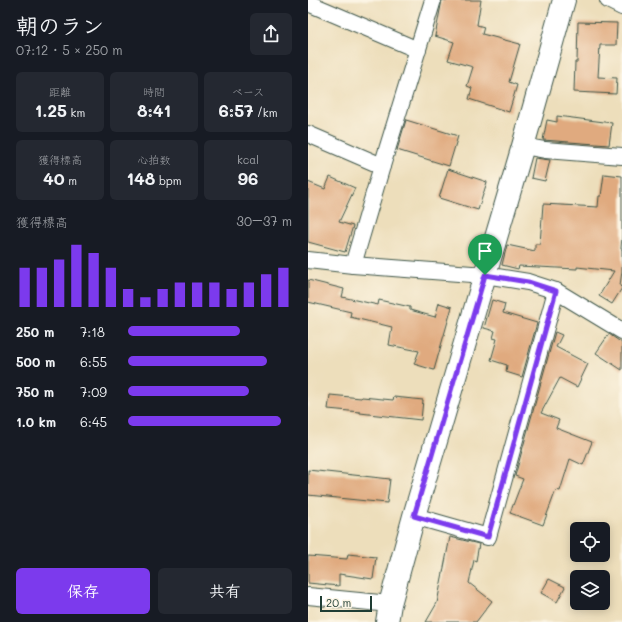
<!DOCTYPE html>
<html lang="ja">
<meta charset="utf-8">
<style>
:root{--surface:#171b24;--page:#242831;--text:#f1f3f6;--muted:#9ea1a6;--accent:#7c3aed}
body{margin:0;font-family:Mali,"Klee One",sans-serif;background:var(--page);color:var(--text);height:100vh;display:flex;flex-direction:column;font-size:15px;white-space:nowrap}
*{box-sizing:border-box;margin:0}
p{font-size:13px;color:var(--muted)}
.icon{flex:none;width:22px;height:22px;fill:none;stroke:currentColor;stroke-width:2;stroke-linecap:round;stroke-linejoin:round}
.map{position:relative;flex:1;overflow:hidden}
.sheet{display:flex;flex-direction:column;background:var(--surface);width:308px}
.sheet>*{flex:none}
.controls{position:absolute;left:262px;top:522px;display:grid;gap:8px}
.controls a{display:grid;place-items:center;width:40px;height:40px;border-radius:6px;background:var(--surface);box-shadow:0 2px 10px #0003;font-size:20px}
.scale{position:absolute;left:12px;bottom:10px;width:52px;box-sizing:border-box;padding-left:4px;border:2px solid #1f3d34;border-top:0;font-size:11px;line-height:14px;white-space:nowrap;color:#1f3d34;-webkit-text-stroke:3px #fcf5e5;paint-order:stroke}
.pin{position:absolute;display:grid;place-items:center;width:34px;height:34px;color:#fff;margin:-41px -17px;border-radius:50% 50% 50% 0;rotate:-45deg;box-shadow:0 0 4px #0007}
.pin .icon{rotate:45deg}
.round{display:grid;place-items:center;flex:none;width:42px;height:42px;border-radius:6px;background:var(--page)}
.headline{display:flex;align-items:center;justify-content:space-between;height:68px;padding:0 16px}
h1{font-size:22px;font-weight:700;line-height:30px}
.metrics{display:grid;grid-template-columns:repeat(3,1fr);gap:6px;height:68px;padding:4px 16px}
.metrics div{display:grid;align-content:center;border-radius:6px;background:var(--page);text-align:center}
.metrics b{font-size:17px;font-weight:700}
.metrics small{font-size:11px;font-weight:400}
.metrics p{font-size:11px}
.chart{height:112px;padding:8px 16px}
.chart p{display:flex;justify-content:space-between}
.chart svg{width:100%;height:72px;margin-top:4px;stroke:var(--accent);stroke-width:6}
.action{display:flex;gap:8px;margin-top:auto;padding:8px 16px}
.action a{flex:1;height:46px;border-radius:6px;background:var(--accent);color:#fff;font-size:16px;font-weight:700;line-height:46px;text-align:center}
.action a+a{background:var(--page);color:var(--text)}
ul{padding:0 16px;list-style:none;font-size:13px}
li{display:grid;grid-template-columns:64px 48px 1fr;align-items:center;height:30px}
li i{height:10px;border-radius:5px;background:var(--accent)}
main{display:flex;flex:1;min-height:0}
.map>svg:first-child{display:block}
</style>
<main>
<section class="sheet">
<div class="headline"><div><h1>朝のラン</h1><p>07:12 · 5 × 250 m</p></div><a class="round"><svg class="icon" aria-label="share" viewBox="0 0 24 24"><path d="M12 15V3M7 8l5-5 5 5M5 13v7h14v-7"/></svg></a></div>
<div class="metrics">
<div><p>距離</p><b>1.25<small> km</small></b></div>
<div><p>時間</p><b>8:41</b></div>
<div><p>ペース</p><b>6:57<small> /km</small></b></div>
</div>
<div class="metrics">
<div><p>獲得標高</p><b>40<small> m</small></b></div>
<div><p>心拍数</p><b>148<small> bpm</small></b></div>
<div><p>kcal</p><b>96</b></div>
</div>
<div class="chart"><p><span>獲得標高</span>30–37 m</p>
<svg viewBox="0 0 160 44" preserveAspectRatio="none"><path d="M5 44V20M15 44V20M25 44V15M35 44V6M45 44V11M55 44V20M65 44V33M75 44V38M85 44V33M95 44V29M105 44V29M115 44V29M125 44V33M135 44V29M145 44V24M155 44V20"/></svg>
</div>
<ul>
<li><b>250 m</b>7:18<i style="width:68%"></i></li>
<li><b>500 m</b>6:55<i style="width:85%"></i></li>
<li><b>750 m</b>7:09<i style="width:74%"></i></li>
<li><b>1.0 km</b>6:45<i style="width:93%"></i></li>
</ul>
<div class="action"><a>保存</a><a>共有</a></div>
</section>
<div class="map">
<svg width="314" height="622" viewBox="0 0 314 622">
<rect width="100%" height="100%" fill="#fcf5e5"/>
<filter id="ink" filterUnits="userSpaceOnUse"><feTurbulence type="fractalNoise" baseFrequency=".025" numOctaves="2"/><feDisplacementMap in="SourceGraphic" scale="8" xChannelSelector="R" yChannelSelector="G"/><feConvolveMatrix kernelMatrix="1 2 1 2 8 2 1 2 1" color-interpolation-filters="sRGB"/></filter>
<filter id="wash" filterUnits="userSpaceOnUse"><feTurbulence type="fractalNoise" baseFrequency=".012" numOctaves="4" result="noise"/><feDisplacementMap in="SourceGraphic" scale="16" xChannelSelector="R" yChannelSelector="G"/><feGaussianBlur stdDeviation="0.9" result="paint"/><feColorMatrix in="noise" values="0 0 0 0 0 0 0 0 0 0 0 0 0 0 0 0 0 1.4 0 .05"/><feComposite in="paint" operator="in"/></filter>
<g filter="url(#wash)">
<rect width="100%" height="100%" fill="#eddebb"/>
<g id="blocks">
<g fill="#e0aa7f">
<polygon points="134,0 173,0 169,25 176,27 174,34 212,44 201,82 209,85 201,112 161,99 164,88 159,86 165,67 140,60 146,42 127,36"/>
<polygon points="270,22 309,23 308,45 292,45 290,77 309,78 308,94 266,92 267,62 269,62"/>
<polygon points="249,116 304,123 301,145 235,140 239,120 249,122"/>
<polygon points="98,120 150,136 141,166 89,150"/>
<polygon points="227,158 242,160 237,181 223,178"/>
<polygon points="140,169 179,182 170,210 131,198"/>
<polygon points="296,174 314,176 314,236 313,249 314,249 314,271 312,286 314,288 304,304 291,296 306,271 269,267 269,269 211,266 210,269 194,265 199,245 227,251 227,244 232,244 235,204 290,207 291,196 293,196"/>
<polygon points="22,177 47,188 31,222 45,226 37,252 0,242 0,182 17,189"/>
<polygon points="0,280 36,289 34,297 70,305 71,300 102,307 102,310 127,317 131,303 144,307 126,370 106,364 111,351 81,345 84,327 42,317 43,312 0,302"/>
<polygon points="184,300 197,304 195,313 229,323 214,377 198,372 199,365 183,360 189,339 185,338 187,331 176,328"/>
<polygon points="247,332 254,335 248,347 280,364 269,387 252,378 233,413 251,420 248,428 284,442 275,465 262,459 252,491 248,490 235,525 202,513 215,479 207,476"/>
<polygon points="301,334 314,343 314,370 288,353"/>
<polygon points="22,395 53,398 54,397 85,400 86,397 115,400 113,420 52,413 52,412 20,409"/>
<polygon points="0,470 82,479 79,503 0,495"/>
<polygon points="142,537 171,544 168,561 166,560 161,583 184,601 168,622 118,622 129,603"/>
<polygon points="40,554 68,557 65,579 31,574 31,586 0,583 0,556 39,559"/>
<polygon points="241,579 257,587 249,602 233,593"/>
</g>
</g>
</g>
<g filter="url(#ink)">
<use href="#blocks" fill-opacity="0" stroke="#3e5548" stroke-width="1"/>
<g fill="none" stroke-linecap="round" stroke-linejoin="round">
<defs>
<g id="street">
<polyline points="300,0 314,7"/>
<polyline points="0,3 110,50"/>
<polyline points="0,134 74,166"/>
<polyline points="215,146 237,150 314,156"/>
<polyline points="0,260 45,265 177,275 220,282 248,291 314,331"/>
<polyline points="45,265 74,166 125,0"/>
<polyline points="106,516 180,537 248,291"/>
<polyline points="0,596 82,604"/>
</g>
<polyline id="secondary" points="79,622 82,604 106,516 215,146 256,0"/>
</defs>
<use href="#street" stroke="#3e5548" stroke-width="18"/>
<use href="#secondary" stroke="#3e5548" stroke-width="24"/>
<use href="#street" stroke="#fff" stroke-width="16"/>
<use href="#secondary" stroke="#fff" stroke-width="22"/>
</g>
</g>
<g fill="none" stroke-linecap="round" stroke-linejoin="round" filter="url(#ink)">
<defs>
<polygon id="route" points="177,275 220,282 248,291 180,537 106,516"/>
</defs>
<use href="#route" stroke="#fff" stroke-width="8"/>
<use href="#route" stroke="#7c3aed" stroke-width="5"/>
</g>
</svg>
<div class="controls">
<a><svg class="icon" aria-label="locate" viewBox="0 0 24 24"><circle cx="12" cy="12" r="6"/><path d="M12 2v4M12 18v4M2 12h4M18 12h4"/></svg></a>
<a><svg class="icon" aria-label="layers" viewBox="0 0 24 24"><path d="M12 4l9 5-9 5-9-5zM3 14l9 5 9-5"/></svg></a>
</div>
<div class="scale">20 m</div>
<div class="pin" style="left:177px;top:275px;background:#1e9e55"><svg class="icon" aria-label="arrive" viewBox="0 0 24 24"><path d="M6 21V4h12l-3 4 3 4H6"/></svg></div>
</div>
</main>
